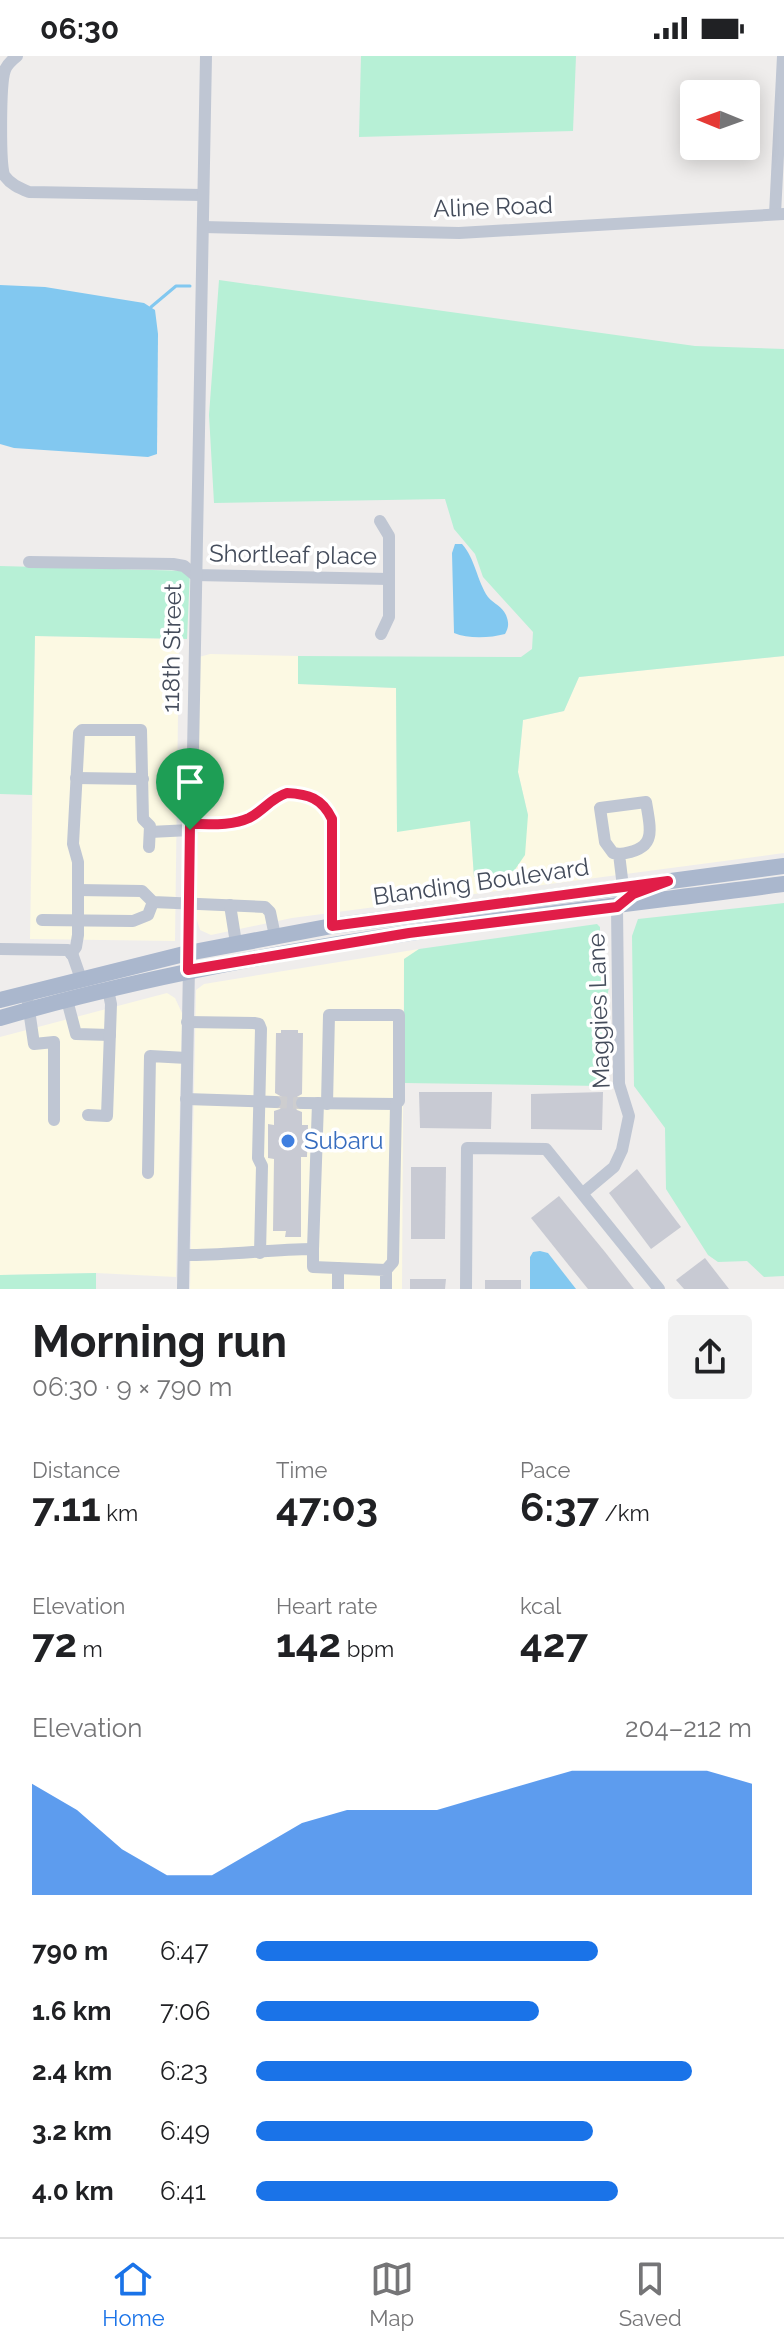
<!DOCTYPE html>
<meta charset="utf-8">
<style>
:root{--surface:#fff;--page:#f2f2f2;--text:#202124;--muted:#757577;--line:#e0e0e0;--accent:#1a73e8}
body{margin:0;font-family:Raleway,sans-serif;background:var(--page);color:var(--text);height:100vh;display:flex;flex-direction:column;font-size:30px;white-space:nowrap}
*{box-sizing:border-box;margin:0}
p{font-size:26px;color:var(--muted)}
.icon{flex:none;width:44px;height:44px;fill:none;stroke:currentColor;stroke-width:2;stroke-linecap:round;stroke-linejoin:round}
.map{position:relative;height:1233px;overflow:hidden}
.side{display:flex;flex-direction:column;background:var(--surface);flex:1}
.side>*{flex:none}
.needle{width:52px;rotate:271deg}
.controls{position:absolute;left:680px;top:24px;display:grid;gap:16px}
.controls a{display:grid;place-items:center;width:80px;height:80px;border-radius:8px;background:var(--surface);box-shadow:0 4px 20px #0003;font-size:40px}
.pin{position:absolute;display:grid;place-items:center;width:68px;height:68px;color:#fff;margin:-82px -34px;border-radius:50% 50% 50% 0;rotate:-45deg;box-shadow:0 0 8px #0007}
.pin .icon{rotate:45deg}
.round{display:grid;place-items:center;flex:none;width:84px;height:84px;border-radius:8px;background:var(--page)}
.overview{display:flex;align-items:center;justify-content:space-between;height:136px;padding:0 32px}
h1{font-size:44px;font-weight:700;line-height:60px}
.figures{display:grid;grid-template-columns:repeat(3,1fr);gap:12px;height:136px;padding:8px 32px}
.figures div{display:grid;align-content:center}
.figures b{font-size:40px;font-weight:700}
.figures small{font-size:22px;font-weight:400}
.figures p{font-size:22px}
.chart{height:224px;padding:16px 32px}
.chart p{display:flex;justify-content:space-between}
.chart svg{width:100%;height:144px;margin-top:8px;fill:var(--accent);opacity:.7}
ul{padding:0 32px;list-style:none;font-size:26px}
li{display:grid;grid-template-columns:128px 96px 1fr;align-items:center;height:60px}
li i{height:20px;border-radius:10px;background:var(--accent)}
.status{display:flex;justify-content:space-between;align-items:center;height:56px;padding:0 40px;background:var(--surface);direction:ltr}
.status svg{height:22px;fill:currentColor}
.tabs{display:flex;justify-content:space-around;align-items:center;height:112px;border-top:2px solid var(--line);background:var(--surface);font-size:22px;color:var(--muted)}
.tabs a{display:grid;justify-items:center;gap:4px}
.tabs .selected{color:var(--accent)}
.map>svg:first-child{display:block}
</style>
<div class="status"><b>06:30</b><svg viewBox="0 0 49 12"><path d="M0 12V9h3v3zM5 12V6h3v6zM10 12V3h3v9zM15 12V0h3v12zM26 1h20v11H26zM47 4h2v5h-2z"/></svg></div>
<div class="map">
<svg width="784" height="1233" viewBox="0 0 784 1233">
<rect width="100%" height="100%" fill="#efedec"/>
<g fill="#fcf9e3">
<polygon points="35,580 179,583 175,885 30,883"/>
<polygon points="210,598 298,600 298,628 396,632 397,775 470,765 474,820 528,759 518,716 523,664 564,655 579,621 784,600 784,797 292,862 211,879 200,874 195,858 199,601"/>
<polygon points="419,893 404,903 402,1233 190,1233 196,934 204,928"/>
<polygon points="167,937 175,942 182,957 176,1221 96,1217 0,1219 0,981"/>
</g>
<g fill="#b7f0d6">
<polygon points="361,0 576,0 573,75 359,81"/>
<polygon points="219,224 695,290 784,293 784,600 579,621 564,655 523,664 518,716 528,759 525,799 514,815 474,821 470,765 397,776 396,632 298,628 298,600 521,601 532,593 533,576 483,521 475,498 454,473 445,443 214,447 209,359"/>
<polygon points="0,510 190,515 187,583 35,580 32,739 0,738"/>
<polygon points="784,847 784,1220 764,1221 747,1205 718,1206 708,1199 666,1133 665,1072 634,1030 632,880 638,863"/>
<polygon points="597,868 600,871 600,892 609,931 602,968 601,1030 404,1027 404,903 419,893"/>
<polygon points="96,1217 96,1233 0,1233 0,1219"/>
</g>
<g fill="#82c8f0">
<polygon points="0,229 45,231 144,247 155,254 158,278 157,398 148,401 14,392 0,388"/>
<path d="M455 488H462C475 502 477 525 488 541 494 548 502 550 506 559 509 567 509 571 505 578 490 582 468 583 454 577L452 497Z"/>
<polygon points="540,1195 548,1197 576,1233 530,1233 530,1201 533,1196"/>
</g>
<g fill="none" stroke-linecap="round" stroke-linejoin="round">
<polyline stroke="#82c8f0" stroke-width="3" points="151,251 176,230 190,230"/>
</g>
<g fill="#c8cad3">
<polygon points="281,974 298,974 298,977 303,977 302,1038 295,1042 293,1048 297,1054 302,1056 302,1069 308,1069 307,1101 301,1101 301,1181 285,1181 286,1175 273,1175 274,1103 268,1102 268,1068 274,1069 274,1055 280,1053 284,1047 282,1041 275,1037 276,977 281,977"/>
<polygon points="419,1036 492,1036 491,1073 420,1072"/>
<polygon points="603,1036 602,1074 531,1073 531,1038"/>
<polygon points="411,1111 446,1111 445,1183 411,1183"/>
<polygon points="637,1113 681,1171 651,1193 609,1137"/>
<polygon points="559,1140 605,1196 634,1233 588,1233 575,1217 531,1162"/>
<polygon points="705,1202 729,1233 684,1233 676,1224"/>
<polygon points="410,1223 446,1223 445,1233 410,1233"/>
<rect x="485" y="1224" width="36" height="9"/>
</g>
<g fill="none" stroke-linecap="round" stroke-linejoin="round">
<polyline stroke="#cdcdcf" stroke-width="12" stroke-dasharray="12 6" stroke-linecap="butt" points="275,1046 302,1047"/>
<g stroke="#bfc6d3" stroke-width="12">
<path d="M17 0C12 4 7 8 5 14 0 27 0 106 4 119 10 128 19 132 29 136L203 139"/>
<polyline points="775,158 783,0"/>
<polyline points="203,171 459,177 784,158"/>
<polyline points="380,465 389,480 389,561 381,578"/>
<polyline points="29,506 173,508 184,510 195,519 389,523"/>
<polyline points="76,722 143,723"/>
<path d="M190 768C209 768 235 771 252 761 260 755 266 745 275 741 298 730 322 741 332 763V870"/>
<polyline points="150,776 190,774"/>
<path d="M619 798 613 797 605 786 600 752 646 746C651 776 657 794 619 798L623 831"/>
<polyline points="78,834 142,835 153,846 265,851 270,856 275,880"/>
<polyline points="230,849 236,887"/>
<polyline points="42,864 133,865 148,859 153,846"/>
<polyline points="0,893 68,894 73,900 81,923"/>
<polyline points="71,898 76,891 78,879 78,806 73,788 79,677 82,674 141,674 143,763 150,770 149,791"/>
<polyline points="67,944 76,978 110,979"/>
<polyline points="28,947 34,988 54,986 54,1064"/>
<polyline points="187,966 254,967 259,968 261,973 258,1102 262,1110 260,1197"/>
<polyline points="186,1043 275,1046"/>
<polyline points="302,1047 396,1048"/>
<polyline points="327,1048 329,959 399,959 399,1045 396,1048 393,1206 386,1214"/>
<polyline points="88,1059 107,1060 111,948 108,934"/>
<polyline points="148,1117 150,1000 187,1002"/>
<polyline points="583,1137 614,1111 622,1094 629,1060 619,1028 617,851"/>
<polyline points="313,1193 318,1047"/>
<path d="M184 1199C227 1200 270 1193 313 1193V1211L386 1214V1233"/>
<polyline points="183,1233 206,0"/>
<polyline points="338,1233 338,1212"/>
<polyline points="466,1233 467,1092 546,1093 659,1233"/>
</g>
<g stroke="#aab7cd" stroke-width="16">
<polyline points="0,944 188,897 332,870 784,810"/>
<path d="M0 962C256 888 521 862 784 828"/>
</g>
</g>
<g fill="none" stroke-linecap="round" stroke-linejoin="round">
<defs>
<path id="route" d="M287 737C308 738 322 742 332 763V870L668 825 633 838 617 851 409 877 188 914 190 768C209 768 232 770 249 762 263 755 271 742 287 737Z"/>
</defs>
<use href="#route" stroke="#fff" stroke-width="16"/>
<use href="#route" stroke="#e11d48" stroke-width="10"/>
</g>
<circle fill="#3f7fe0" stroke="#fff" stroke-width="3" cx="288" cy="1085" r="8"/>
<g text-anchor="middle" stroke-width="7" stroke-linejoin="round" paint-order="stroke">
<g font-size="24" fill="#444c5b" stroke="#fff">
<text transform="translate(493 151) rotate(-2)" y="8">Aline Road</text>
<text transform="translate(293 499) rotate(1)" y="8">Shortleaf place</text>
<text transform="translate(172 592) rotate(-89)" y="8">118th Street</text>
<text transform="translate(481 826) rotate(-8)" y="8">Blanding Boulevard</text>
<text transform="translate(599 955) rotate(-92)" y="8">Maggies Lane</text>
</g>
<g font-size="24" fill="#366cbe" stroke="#fff" text-anchor="start">
<text x="304" y="1093">Subaru</text>
</g>
</g>
</svg>
<div class="controls">
<a><svg class="needle" viewBox="-14 -14 28 28"><path d="M0-13l5 13h-10z" fill="#e53935"/><path d="M0 13l5-13h-10z" fill="#757577"/></svg></a>
</div>
<div class="pin" style="left:190px;top:774px;background:#1e9e55"><svg class="icon" aria-label="arrive" viewBox="0 0 24 24"><path d="M6 21V4h12l-3 4 3 4H6"/></svg></div>
</div>
<section class="side">
<div class="overview"><div><h1>Morning run</h1><p>06:30 · 9 × 790 m</p></div><a class="round"><svg class="icon" aria-label="share" viewBox="0 0 24 24"><path d="M12 15V3M7 8l5-5 5 5M5 13v7h14v-7"/></svg></a></div>
<div class="figures">
<div><p>Distance</p><b>7.11<small> km</small></b></div>
<div><p>Time</p><b>47:03</b></div>
<div><p>Pace</p><b>6:37<small> /km</small></b></div>
</div>
<div class="figures">
<div><p>Elevation</p><b>72<small> m</small></b></div>
<div><p>Heart rate</p><b>142<small> bpm</small></b></div>
<div><p>kcal</p><b>427</b></div>
</div>
<div class="chart"><p><span>Elevation</span>204–212 m</p>
<svg viewBox="0 0 160 44" preserveAspectRatio="none"><path d="M0 44V10L10 18L20 30L30 38L40 38L50 30L60 22L70 18L80 18L90 18L100 14L110 10L120 6L130 6L140 6L150 6L160 10V44z"/></svg>
</div>
<ul>
<li><b>790 m</b>6:47<i style="width:69%"></i></li>
<li><b>1.6 km</b>7:06<i style="width:57%"></i></li>
<li><b>2.4 km</b>6:23<i style="width:88%"></i></li>
<li><b>3.2 km</b>6:49<i style="width:68%"></i></li>
<li><b>4.0 km</b>6:41<i style="width:73%"></i></li>
</ul>
</section>
<nav class="tabs">
<a class="selected"><svg class="icon" aria-label="home" viewBox="0 0 24 24"><path d="M3 11l9-7 9 7M6 9v11h12V9"/></svg>Home</a>
<a><svg class="icon" aria-label="map" viewBox="0 0 24 24"><path d="M3 6l6-2 6 2 6-2v14l-6 2-6-2-6 2zM9 4v14M15 6v14"/></svg>Map</a>
<a><svg class="icon" aria-label="saved" viewBox="0 0 24 24"><path d="M7 4h10v16l-5-4-5 4z"/></svg>Saved</a>
</nav>
